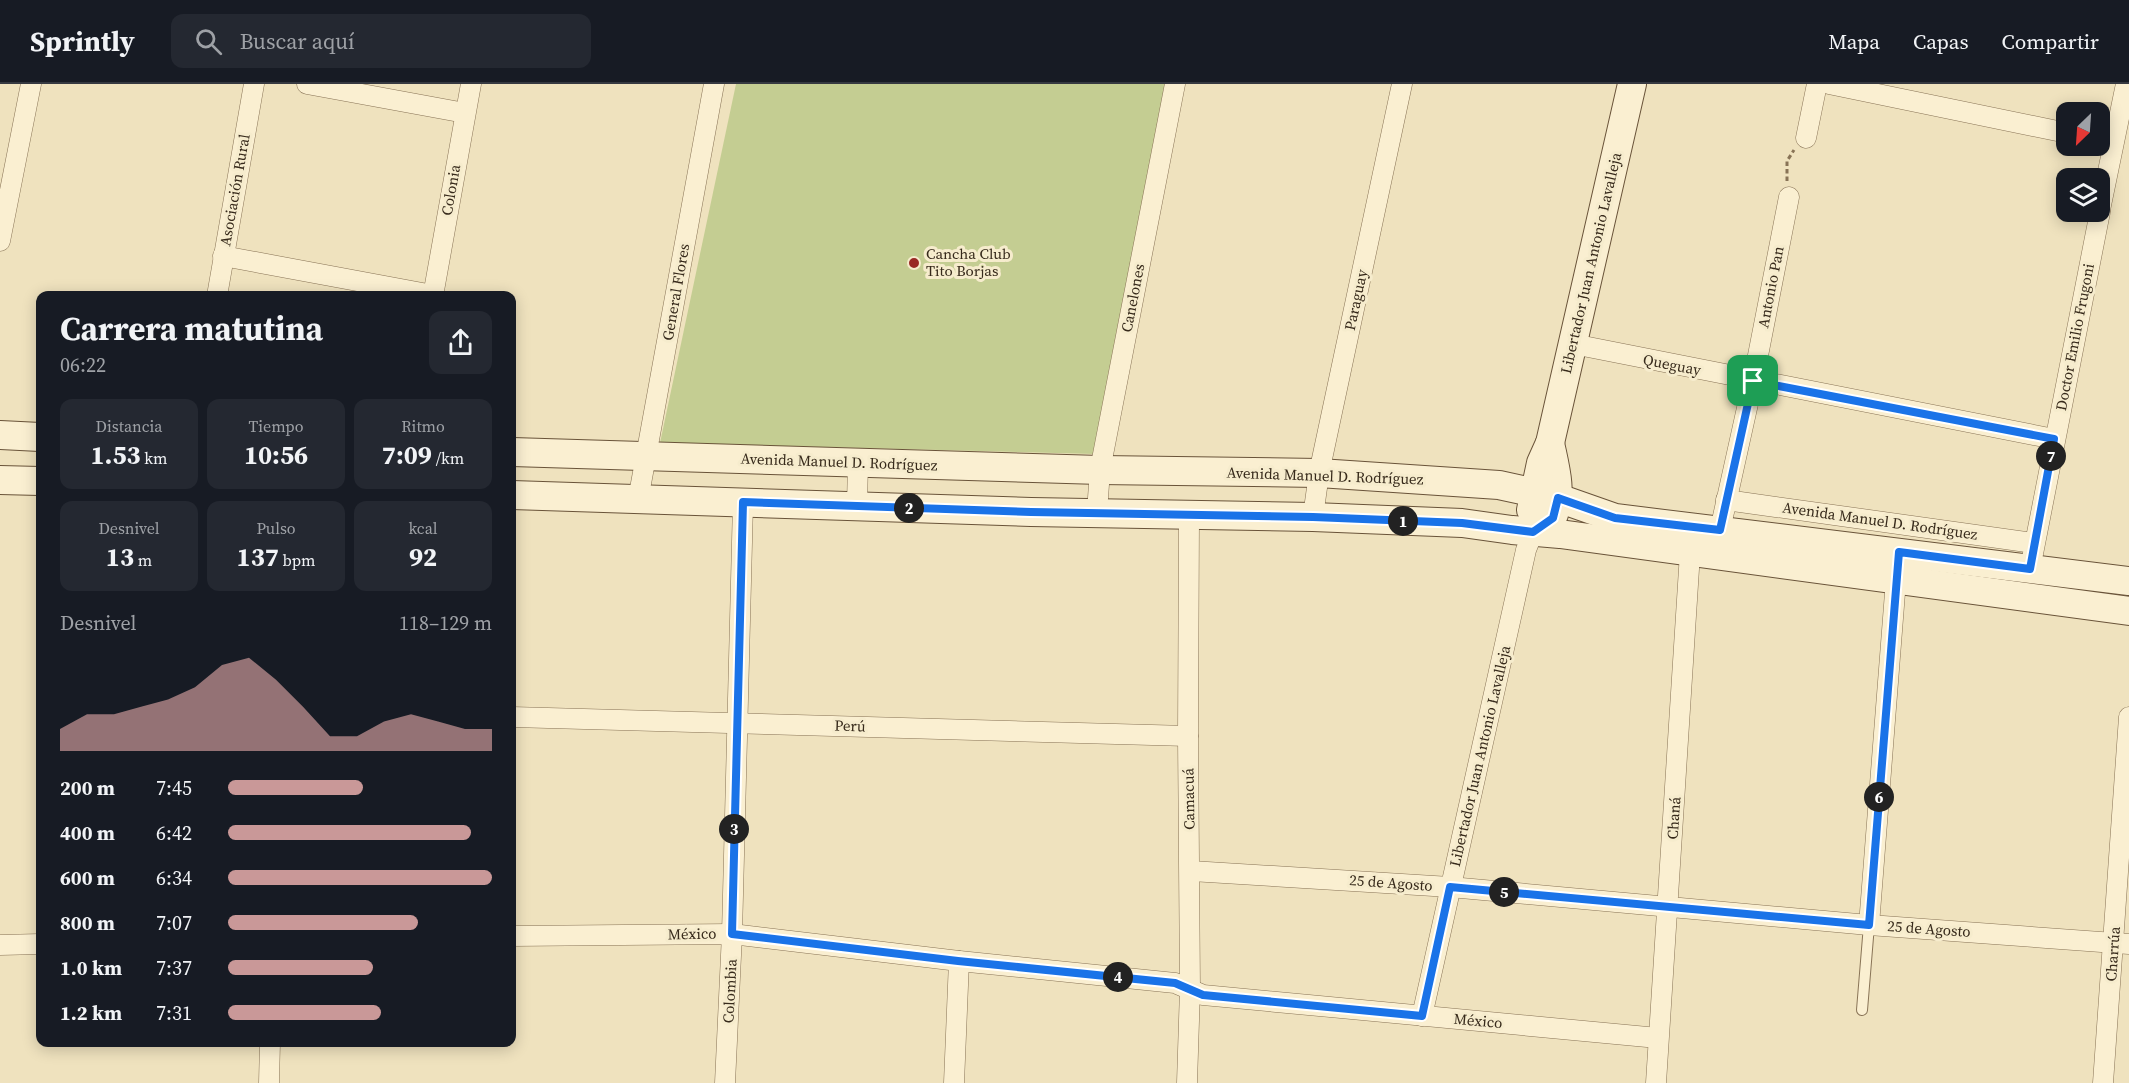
<!DOCTYPE html>
<html lang="es">
<meta charset="utf-8">
<style>
:root{--surface:#171b24;--page:#242831;--text:#f1f3f6;--muted:#9ea1a6;--line:#363941;--accent:#c99898}
body{margin:0;font-family:"Source Serif 4",serif;background:var(--page);color:var(--text);height:100vh;display:flex;flex-direction:column;font-size:22px;white-space:nowrap}
*{box-sizing:border-box;margin:0}
p{font-size:20px;color:var(--muted)}
.icon{flex:none;width:33px;height:33px;fill:none;stroke:currentColor;stroke-width:2;stroke-linecap:round;stroke-linejoin:round}
.map{position:relative;flex:1;overflow:hidden}
.details{position:absolute;left:36px;top:207px;width:480px;height:756px;display:flex;flex-direction:column;background:var(--surface);border-radius:12px;box-shadow:0 3px 15px #0003}
.details>*{flex:none}
.needle{width:39px;rotate:205deg}
.tools{position:absolute;left:2056px;top:18px;display:grid;gap:12px}
.tools a{display:grid;place-items:center;width:54px;height:54px;border-radius:12px;background:var(--surface);box-shadow:0 3px 15px #0003;font-size:30px}
.pin{position:absolute;display:grid;place-items:center;width:51px;height:51px;color:#fff;margin:-26px;border-radius:12px;box-shadow:0 3px 9px #0006}
.km{position:absolute;width:30px;height:30px;margin:-15px;border-radius:50%;background:#222;color:#fff;font-size:16px;line-height:30px;text-align:center}
.round{display:grid;place-items:center;flex:none;width:63px;height:63px;border-radius:12px;background:var(--page)}
.headline{display:flex;align-items:center;justify-content:space-between;height:102px;padding:0 24px}
h1{font-size:33px;font-weight:700;line-height:45px}
.figures{display:grid;grid-template-columns:repeat(3,1fr);gap:9px;height:102px;padding:6px 24px}
.figures div{display:grid;align-content:center;border-radius:12px;background:var(--page);text-align:center}
.figures b{font-size:26px;font-weight:700}
.figures small{font-size:16px;font-weight:400}
.figures p{font-size:16px}
.chart{height:168px;padding:12px 24px}
.chart p{display:flex;justify-content:space-between}
.chart svg{width:100%;height:108px;margin-top:6px;fill:var(--accent);opacity:.7}
ul{padding:0 24px;list-style:none;font-size:20px}
li{display:grid;grid-template-columns:96px 72px 1fr;align-items:center;height:45px}
li i{height:15px;border-radius:8px;background:var(--accent)}
header{display:flex;align-items:center;gap:36px;box-sizing:border-box;height:84px;padding:0 30px;background:var(--surface);border-bottom:2px solid var(--line)}
header strong{font-size:28px}
nav{display:flex;gap:33px;margin-inline-start:auto;font-size:21px}
.search{width:420px;height:54px;background:var(--page);display:flex;align-items:center;gap:15px;box-sizing:border-box;padding:0 21px;border-radius:12px;color:var(--muted);font-size:22px}
.map>svg:first-child{display:block}
</style>
<header>
<strong>Sprintly</strong>
<div class="search"><svg class="icon" aria-label="search" viewBox="0 0 24 24"><circle cx="10" cy="10" r="6"/><path d="M15 15l6 6"/></svg>Buscar aquí</div>
<nav><a>Mapa</a><a>Capas</a><a>Compartir</a></nav>
</header>
<div class="map">
<svg width="2129" height="999" viewBox="0 0 2129 999">
<rect width="100%" height="100%" fill="#efe2be"/>
<polygon fill="#c4cd92" points="736,0 1165,0 1094,370 660,359"/>
<g fill="none" stroke-linecap="round" stroke-linejoin="round">
<defs>
<polyline id="lane" points="1862,926 1869,841"/>
<g id="street">
<polyline points="307,0 465,29"/>
<polyline points="1829,0 2067,49"/>
<polyline points="1806,54 1817,0"/>
<polyline points="2100,126 2126,0"/>
<polyline points="0,157 31,0"/>
<polyline points="223,172 433,211"/>
<polyline points="217,212 254,0"/>
<polyline points="433,212 471,0"/>
<polyline points="1573,260 2054,355"/>
<polyline points="638,416 714,0"/>
<polyline points="1726,416 2034,459"/>
<polyline points="857,422 858,378"/>
<polyline points="1097,428 1100,386 1175,0"/>
<polyline points="1313,433 1319,389 1402,0"/>
<polyline points="1720,446 1753,297 1789,113"/>
<polyline points="2030,485 2100,128"/>
<polyline points="512,633 1188,652"/>
<polyline points="1191,787 1450,803 1869,841 2129,860"/>
<polyline points="1869,841 1897,483"/>
<polyline points="512,852 732,850 959,877 1175,899 1203,911 1658,954"/>
<polyline points="0,861 40,860"/>
<polyline points="1422,932 1526,466 1533,448"/>
<polyline points="269,999 270,958"/>
<polyline points="725,999 732,850 743,419"/>
<polyline points="954,999 959,877"/>
<polyline points="1187,999 1190,905 1188,652 1189,432"/>
<polyline points="1656,999 1690,469"/>
<polyline points="2103,999 2129,633"/>
</g>
<g id="secondary">
<polyline points="0,351 40,353"/>
<path d="M1550 359C1555 383 1562 406 1554 430"/>
<polyline points="512,368 1100,386 1319,389 1499,401 1558,414 1615,434 2129,497"/>
<polyline points="0,396 40,397"/>
<polyline points="512,411 1031,428 1313,433 1462,439 1512,446 1560,450 2129,527"/>
<polyline points="1531,426 1541,379 1550,359 1632,0"/>
</g>
</defs>
<use href="#lane" stroke="#887356" stroke-width="12"/>
<use href="#street" stroke="#887356" stroke-width="21"/>
<use href="#secondary" stroke="#695339" stroke-width="30"/>
<polyline stroke="#887356" stroke-width="3" stroke-dasharray="4.5 3" stroke-linecap="butt" points="1787,97 1787,77 1794,66"/>
<use href="#lane" stroke="#faefd1" stroke-width="10"/>
<use href="#street" stroke="#faefd1" stroke-width="20"/>
<use href="#secondary" stroke="#faefd1" stroke-width="28"/>
</g>
<g fill="none" stroke-linecap="round" stroke-linejoin="round">
<defs>
<polygon id="route" points="1753,297 2054,355 2030,485 1899,468 1869,841 1450,803 1422,932 1203,911 1175,899 958,877 732,850 743,418 1031,428 1313,433 1462,439 1533,448 1553,434 1558,414 1615,434 1720,446"/>
</defs>
<use href="#route" stroke="#fff" stroke-width="12"/>
<use href="#route" stroke="#1a73e8" stroke-width="8"/>
</g>
<circle fill="#992824" stroke="#f6eccd" stroke-width="2" cx="914" cy="179" r="6"/>
<g text-anchor="middle" stroke-width="6" stroke-linejoin="round" paint-order="stroke">
<g font-size="15" fill="#372a1b" stroke="#f6eccd">
<text transform="translate(235 106) rotate(-80)" y="5">Asociación Rural</text>
<text transform="translate(451 106) rotate(-80)" y="5">Colonia</text>
<text transform="translate(1591 179) rotate(-77)" y="5">Libertador Juan Antonio Lavalleja</text>
<text transform="translate(1771 203) rotate(-79)" y="5">Antonio Pan</text>
<text transform="translate(676 208) rotate(-80)" y="5">General Flores</text>
<text transform="translate(1133 214) rotate(-79)" y="5">Canelones</text>
<text transform="translate(1356 216) rotate(-78)" y="5">Paraguay</text>
<text transform="translate(2075 253) rotate(-79)" y="5">Doctor Emilio Frugoni</text>
<text transform="translate(1672 281) rotate(11)" y="5">Queguay</text>
<text transform="translate(839 378) rotate(2)" y="5">Avenida Manuel D. Rodríguez</text>
<text transform="translate(1325 392) rotate(2)" y="5">Avenida Manuel D. Rodríguez</text>
<text transform="translate(1880 437) rotate(8)" y="5">Avenida Manuel D. Rodríguez</text>
<text transform="translate(850 642) rotate(2)" y="5">Perú</text>
<text transform="translate(1480 672) rotate(-77)" y="5">Libertador Juan Antonio Lavalleja</text>
<text transform="translate(1189 715) rotate(-91)" y="5">Camacuá</text>
<text transform="translate(1674 734) rotate(-86)" y="5">Chaná</text>
<text transform="translate(1391 799) rotate(4)" y="5">25 de Agosto</text>
<text transform="translate(1929 845) rotate(4)" y="5">25 de Agosto</text>
<text transform="translate(692 850) rotate(-1)" y="5">México</text>
<text transform="translate(2113 870) rotate(-86)" y="5">Charrúa</text>
<text transform="translate(730 907) rotate(-87)" y="5">Colombia</text>
<text transform="translate(1478 937) rotate(5)" y="5">México</text>
</g>
<g font-size="15" fill="#372a1b" stroke="#f6eccd" text-anchor="start">
<text x="926" y="175">Cancha Club<tspan x="926" dy="17">Tito Borjas</tspan></text>
</g>
</g>
</svg>
<div class="tools">
<a><svg class="needle" viewBox="-14 -14 28 28"><path d="M0-13l5 13h-10z" fill="#e53935"/><path d="M0 13l5-13h-10z" fill="#9ea1a6"/></svg></a>
<a><svg class="icon" aria-label="layers" viewBox="0 0 24 24"><path d="M12 4l9 5-9 5-9-5zM3 14l9 5 9-5"/></svg></a>
</div>
<div class="pin" style="left:1753px;top:297px;background:#1e9e55"><svg class="icon" aria-label="arrive" viewBox="0 0 24 24"><path d="M6 21V4h12l-3 4 3 4H6"/></svg></div>
<b class="km" style="left:1403px;top:437px">1</b>
<b class="km" style="left:909px;top:424px">2</b>
<b class="km" style="left:734px;top:745px">3</b>
<b class="km" style="left:1118px;top:893px">4</b>
<b class="km" style="left:1504px;top:808px">5</b>
<b class="km" style="left:1879px;top:713px">6</b>
<b class="km" style="left:2051px;top:372px">7</b>
<section class="details">
<div class="headline"><div><h1>Carrera matutina</h1><p>06:22</p></div><a class="round"><svg class="icon" aria-label="share" viewBox="0 0 24 24"><path d="M12 15V3M7 8l5-5 5 5M5 13v7h14v-7"/></svg></a></div>
<div class="figures">
<div><p>Distancia</p><b>1.53<small> km</small></b></div>
<div><p>Tiempo</p><b>10:56</b></div>
<div><p>Ritmo</p><b>7:09<small> /km</small></b></div>
</div>
<div class="figures">
<div><p>Desnivel</p><b>13<small> m</small></b></div>
<div><p>Pulso</p><b>137<small> bpm</small></b></div>
<div><p>kcal</p><b>92</b></div>
</div>
<div class="chart"><p><span>Desnivel</span>118–129 m</p>
<svg viewBox="0 0 160 44" preserveAspectRatio="none"><path d="M0 44V35L10 29L20 29L30 26L40 23L50 18L60 9L70 6L80 15L90 26L100 38L110 38L120 32L130 29L140 32L150 35L160 35V44z"/></svg>
</div>
<ul>
<li><b>200 m</b>7:45<i style="width:51%"></i></li>
<li><b>400 m</b>6:42<i style="width:92%"></i></li>
<li><b>600 m</b>6:34<i style="width:100%"></i></li>
<li><b>800 m</b>7:07<i style="width:72%"></i></li>
<li><b>1.0 km</b>7:37<i style="width:55%"></i></li>
<li><b>1.2 km</b>7:31<i style="width:58%"></i></li>
</ul>
</section>
</div>
